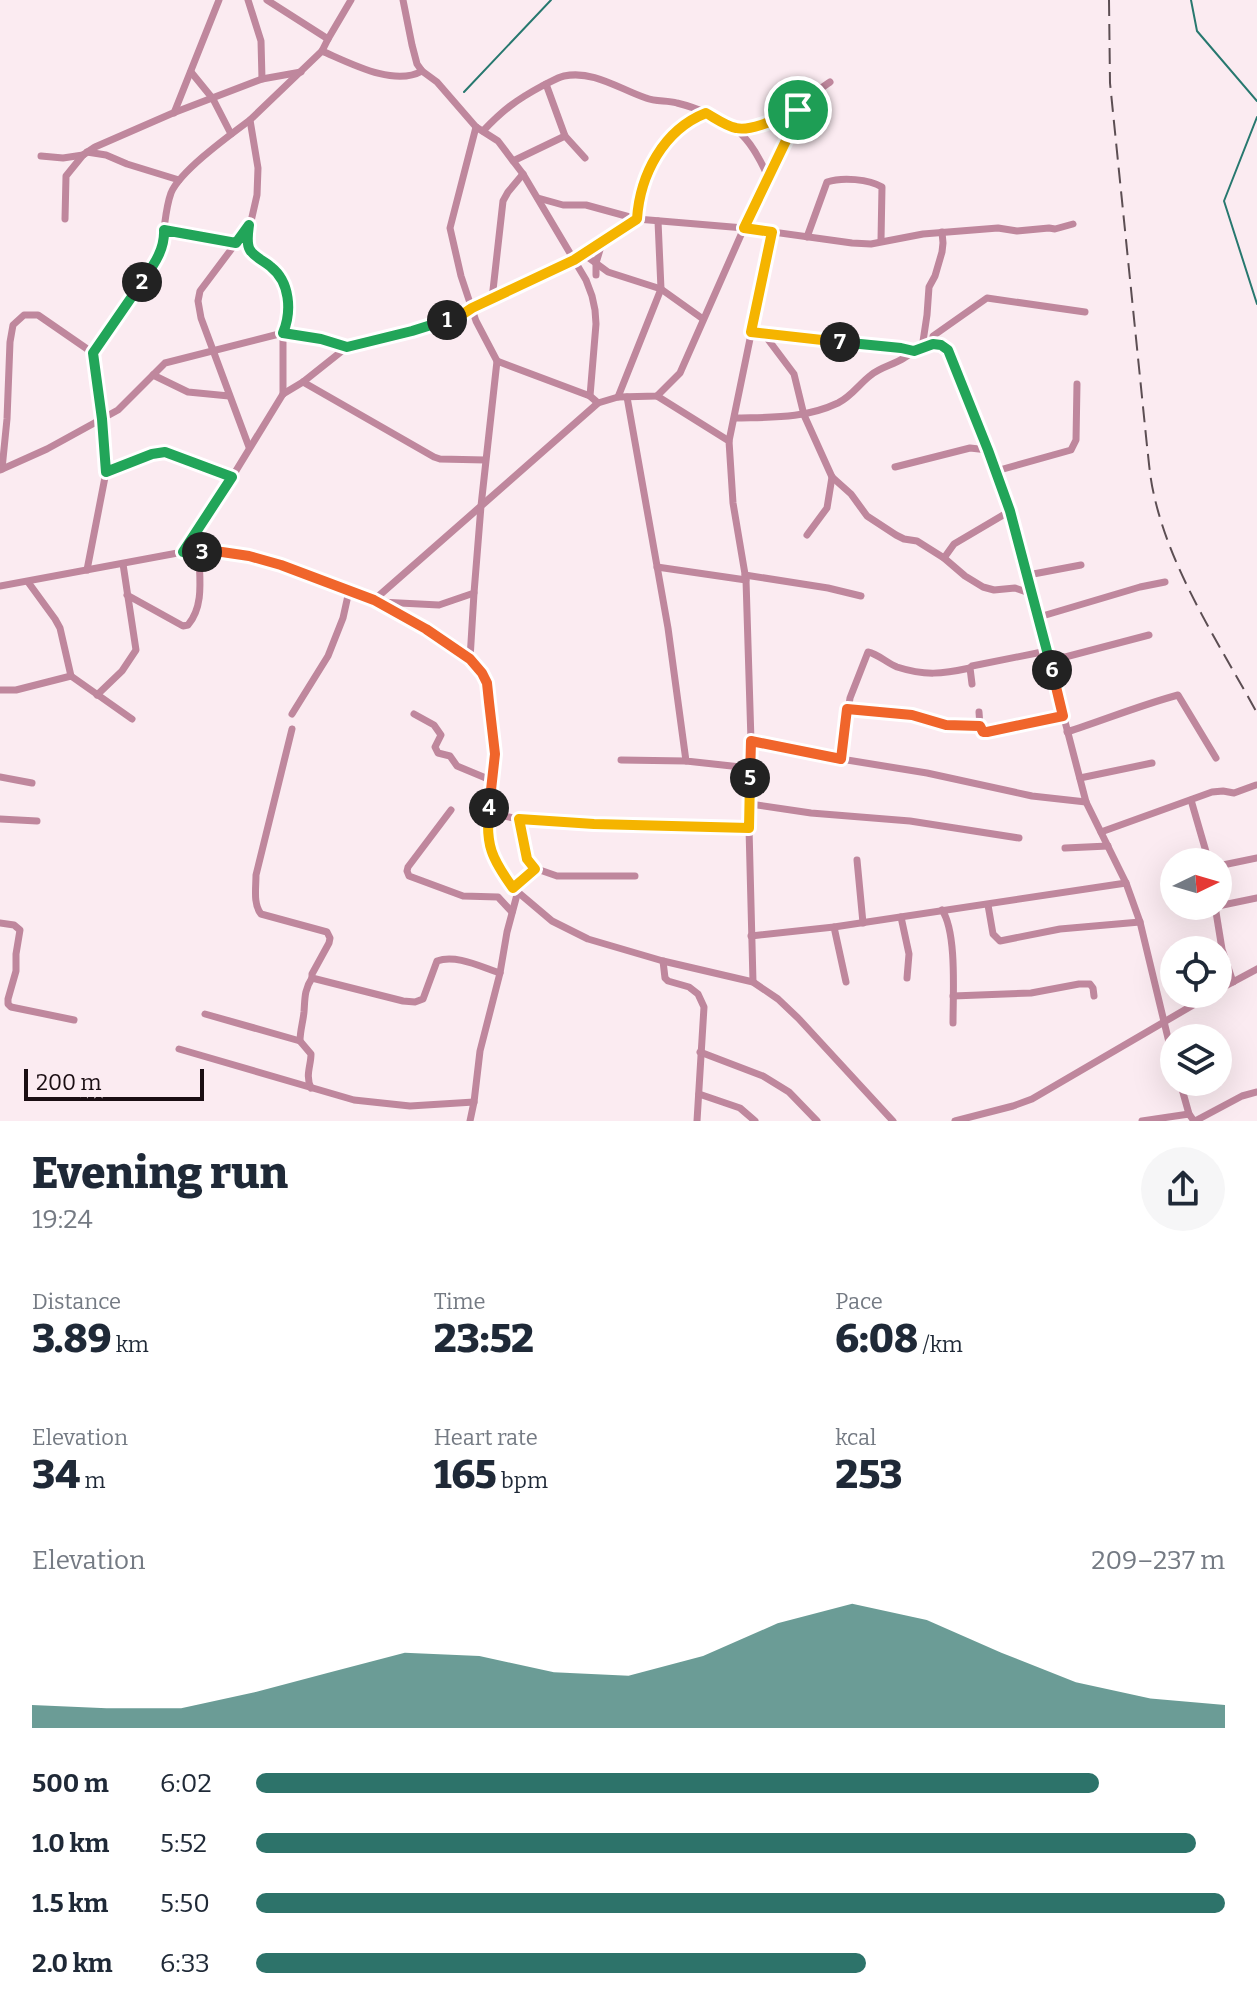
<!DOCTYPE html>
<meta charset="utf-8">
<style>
:root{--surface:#fff;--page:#f6f6f7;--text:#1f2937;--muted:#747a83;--accent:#2d736a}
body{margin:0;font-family:Bitter,serif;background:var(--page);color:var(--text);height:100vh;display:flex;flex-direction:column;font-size:30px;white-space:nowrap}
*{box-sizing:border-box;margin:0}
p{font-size:26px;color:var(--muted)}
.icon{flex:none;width:44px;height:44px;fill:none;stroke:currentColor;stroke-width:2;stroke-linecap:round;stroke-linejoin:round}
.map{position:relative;height:1121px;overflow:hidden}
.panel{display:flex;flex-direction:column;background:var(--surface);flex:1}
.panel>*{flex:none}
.needle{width:52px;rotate:85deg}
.fabs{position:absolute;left:1160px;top:848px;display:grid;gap:16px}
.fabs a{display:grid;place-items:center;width:72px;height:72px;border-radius:50%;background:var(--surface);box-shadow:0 8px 32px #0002;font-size:40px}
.scale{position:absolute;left:24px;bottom:20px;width:180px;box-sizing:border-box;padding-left:8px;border:4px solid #1a0d12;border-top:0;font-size:22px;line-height:28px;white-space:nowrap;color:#1a0d12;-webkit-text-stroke:6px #fbebf1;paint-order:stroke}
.pin{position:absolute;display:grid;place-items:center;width:68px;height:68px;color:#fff;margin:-34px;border:4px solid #fff;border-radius:50%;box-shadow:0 2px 8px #0007}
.km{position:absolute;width:40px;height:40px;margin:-20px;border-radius:50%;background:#222;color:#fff;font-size:22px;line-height:40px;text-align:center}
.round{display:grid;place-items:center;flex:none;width:84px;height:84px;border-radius:42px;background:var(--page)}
.summary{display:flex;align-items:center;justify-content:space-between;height:136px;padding:0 32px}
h1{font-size:44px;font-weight:800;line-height:60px}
.figures{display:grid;grid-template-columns:repeat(3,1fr);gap:12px;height:136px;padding:8px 32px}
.figures div{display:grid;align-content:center}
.figures b{font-size:40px;font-weight:800}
.figures small{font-size:22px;font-weight:400}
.figures p{font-size:22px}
.chart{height:224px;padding:16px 32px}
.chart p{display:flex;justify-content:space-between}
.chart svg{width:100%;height:144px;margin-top:8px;fill:var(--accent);opacity:.7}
ul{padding:0 32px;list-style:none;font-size:26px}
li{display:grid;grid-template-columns:128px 96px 1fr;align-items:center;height:60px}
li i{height:20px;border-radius:10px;background:var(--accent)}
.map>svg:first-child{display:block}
</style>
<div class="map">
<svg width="1257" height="1121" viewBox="0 0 1257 1121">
<rect width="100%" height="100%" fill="#fbebf1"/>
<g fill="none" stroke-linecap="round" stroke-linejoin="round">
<g stroke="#27786f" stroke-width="2">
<polyline points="1191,0 1197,31 1257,101"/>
<polyline points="464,92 551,0"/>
<polyline points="1257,117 1224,201 1257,304"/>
</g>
<g stroke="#bf879d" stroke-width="7">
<polyline points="248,0 261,41 262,79"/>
<polyline points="267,0 328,39"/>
<polyline points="403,0 412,45 417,64 422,71 437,82 476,127 498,141 523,174 586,280 592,296 595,310 596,324 590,396 598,403"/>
<path d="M322 51C350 63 394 87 422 71"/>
<polyline points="191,72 213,99 231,134"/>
<polyline points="546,84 565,136 585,158"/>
<polyline points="174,113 219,0"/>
<polyline points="476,127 450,228 461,276 476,321 497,361 590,396"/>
<polyline points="736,128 753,127 798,110"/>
<path d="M483 131C503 110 516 100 542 86 549 83 556 78 564 76 594 70 619 89 646 98 656 102 667 100 677 103 694 107 725 119 738 131 752 143 761 161 768 177"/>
<polyline points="87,152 106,155 127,164 179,180"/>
<polyline points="41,156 63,158 83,155"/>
<polyline points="513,161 565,136"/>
<polyline points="538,198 563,205 586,205 637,219 744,228 852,243 871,244 923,234 998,228 1017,231 1049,228 1055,229 1073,224"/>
<polyline points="65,219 66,176 83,155 95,147 173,113 262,79 301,72"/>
<path d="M637 219C639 175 663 129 706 113"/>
<polyline points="248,227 200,291 198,301 201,318 249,447"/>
<polyline points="164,230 236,243"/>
<path d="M807 237 827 182C842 177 869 179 882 187L881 240"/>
<polyline points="582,253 608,272 661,289 703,319"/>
<polyline points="596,275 596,263 602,243"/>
<polyline points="492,299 503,201 508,192 523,174"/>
<polyline points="751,332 901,348 914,351"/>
<polyline points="764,334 794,374 804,415 832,477 851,494 867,516 896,535 904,539 917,541 944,558 965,576 983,587 994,590 1015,588 1032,594"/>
<polyline points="933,344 933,336 987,298 1085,312"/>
<polyline points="922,348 927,315 929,287 935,276 942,252 943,243 942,232"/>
<polyline points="153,375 188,392 229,396"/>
<polyline points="303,382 434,457 440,459 485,460"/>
<polyline points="283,394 283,333 286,324 288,305 286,289 282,276 249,250 247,239 257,195 258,168 250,120 322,51 328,39 351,0"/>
<polyline points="657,396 729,441 733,503 746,580 751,741 749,828 753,982"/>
<polyline points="618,397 661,289 658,221"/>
<polyline points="627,397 668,628 686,761 750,768"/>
<path d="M735 418C772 417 804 419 838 403 852 396 859 384 871 375 881 367 893 365 904 358 919 349 931 339 948 350L988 450 1010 511 1086 802 1126 883 1140 922 1174 1063"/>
<polyline points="729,441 772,232"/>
<polyline points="895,467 970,448 988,450"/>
<polyline points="2,469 7,419 10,342 13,325 24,315 38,315 93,353"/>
<polyline points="0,470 47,449 118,410 165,363 283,333 321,339 347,347"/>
<polyline points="996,471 1071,450 1076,440 1077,384"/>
<polyline points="106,472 152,454 165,452 232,477"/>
<polyline points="807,535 827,508 832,477"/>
<polyline points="183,552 215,505 283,394 303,382 347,347 412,331 460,316 472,308 574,260 637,219"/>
<polyline points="944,558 954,544 1010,511"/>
<polyline points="657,567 746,580"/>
<path d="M87 570 106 472 102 419 93 353 156 260C166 239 163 215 171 193 180 171 230 135 250 120"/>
<polyline points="745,575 828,588 861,596"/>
<polyline points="1028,575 1081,565"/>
<polyline points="28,582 55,619 60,628 71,676"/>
<polyline points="0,586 183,552 222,552 249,556 281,565 378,602 426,629 470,659 482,673 487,683 495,754 488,813 490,851 497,867 513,888 552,921 588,939 663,961 753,982 778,999 798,1018 893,1121"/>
<path d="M127 595 183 626 188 625C205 605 199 576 199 552"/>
<polyline points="374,600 481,506 497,361"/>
<path d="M380 602 439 605 474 593 481 506 598 403 618 397 657 396 680 373 744 228 794 124C803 100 808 97 830 82"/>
<polyline points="1039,617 1140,587 1165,582"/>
<polyline points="470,659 474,593"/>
<polyline points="1050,661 1149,635"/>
<polyline points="972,684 970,668 972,666 1047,651"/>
<polyline points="0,690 16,690 71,676 132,719"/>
<polyline points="97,695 122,671 136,650 123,564"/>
<polyline points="847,709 912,715 946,725 980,726 983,732 987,732 1063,716"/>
<polyline points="979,712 980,726"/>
<polyline points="292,714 328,656 343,618 349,591"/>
<polyline points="414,714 434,725 441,735 435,747 438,753 450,756 457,766 493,781"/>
<path d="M292 729 256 875C256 888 253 904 261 914L327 932 330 938 329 943 312 974V978L403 1001 415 1002 423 999 437 961C456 954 481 967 500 973"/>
<path d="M1067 732C1104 720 1141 705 1178 695L1216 758"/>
<polyline points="751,741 841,759 927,773 1032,796 1086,802"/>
<path d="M841 759 850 698 868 652C878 654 887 663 897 667 925 676 942 674 970 668"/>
<polyline points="621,760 686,761"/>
<polyline points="0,777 32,783"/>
<polyline points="1080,778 1152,763"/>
<polyline points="1191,800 1209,862"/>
<polyline points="750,804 811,813 910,821 1019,838"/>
<polyline points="451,810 408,867 407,871 409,876 463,896 498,897 512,912"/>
<polyline points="488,813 519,819 594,824 749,828"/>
<polyline points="0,819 37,821"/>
<polyline points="519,819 527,859 535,869"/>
<polyline points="1101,832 1212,792 1223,791 1234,793 1256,785"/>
<polyline points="1065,848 1108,846"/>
<polyline points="857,860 863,923"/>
<polyline points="1218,866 1257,858"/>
<polyline points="513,888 537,869 557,876 635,876"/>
<polyline points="988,905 993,934 1000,941 1060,929 1140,922"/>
<polyline points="1215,906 1222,949 1233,982"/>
<polyline points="1218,906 1257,898"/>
<path d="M942 910C957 932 953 994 953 1023"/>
<polyline points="901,917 909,954 907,978"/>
<polyline points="0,923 14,925 20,930 16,954 16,971 8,999 8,1004 11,1007 74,1020"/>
<polyline points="834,927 846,982"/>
<polyline points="751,936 834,927 1126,883"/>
<polyline points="663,961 665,978 668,981 689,987 698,994 704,1007 697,1121"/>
<polyline points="1218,990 1257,969"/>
<polyline points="953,996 1031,993 1079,984 1090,984 1093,988 1094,996"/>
<polyline points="205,1014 300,1041"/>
<polyline points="179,1049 354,1100 410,1106 474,1102"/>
<polyline points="700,1052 763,1076 789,1092 817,1121"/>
<polyline points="1180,1082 1189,1114"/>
<path d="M311 1088C305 1075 311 1066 311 1054L300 1041C300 1031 303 1022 304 1012 305 999 304 990 312 978"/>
<polyline points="699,1094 740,1108 755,1121"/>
<polyline points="470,1121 474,1102 480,1051 500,973 507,932 518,891"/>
<polyline points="955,1121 1013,1106 1032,1099 1212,994"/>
<polyline points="1142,1121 1189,1114 1194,1121"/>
<polyline points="1195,1121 1242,1096 1257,1092"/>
</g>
<path stroke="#5c4e53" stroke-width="2" stroke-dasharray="16 8" stroke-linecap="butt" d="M1109 0 1110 83 1147 446C1149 462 1150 479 1154 495 1171 572 1220 645 1257 713"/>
</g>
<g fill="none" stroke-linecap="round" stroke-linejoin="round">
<defs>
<path id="split-1" d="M447 320 460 316 472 308 574 260 637 219C640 175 663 130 706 113 715 118 726 126 736 128 752 132 783 116 798 110"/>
<path id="split-2" d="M142 282C153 266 165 250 164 230L236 243 249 225C248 233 246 243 250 250 255 258 265 261 271 267 290 282 292 311 283 333L321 339 347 347 412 331 447 320"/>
<polyline id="split-3" points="142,282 93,353 102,419 106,472 152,454 165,452 232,477 183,552 202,552"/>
<polyline id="split-4" points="202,552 222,552 249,556 281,565 374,600 426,629 470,659 482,673 487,683 489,702 495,754 489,808"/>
<path id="split-5" d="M489 808C485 845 492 859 513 888L535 869 527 859 519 819 594 824 749 828 750 778"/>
<polyline id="split-6" points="750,778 751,741 841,759 847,709 912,715 946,725 980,726 983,732 987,732 1063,716 1052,670"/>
<polyline id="split-7" points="840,342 901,348 914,351 933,344 941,345 948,350 988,450 1010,511 1052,670"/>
<polyline id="split-8" points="798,110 794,124 744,228 772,232 751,332 840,342"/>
</defs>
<use href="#split-1" stroke="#fff" stroke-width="16"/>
<use href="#split-2" stroke="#fff" stroke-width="16"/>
<use href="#split-3" stroke="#fff" stroke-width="16"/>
<use href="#split-4" stroke="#fff" stroke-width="16"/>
<use href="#split-5" stroke="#fff" stroke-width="16"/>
<use href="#split-6" stroke="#fff" stroke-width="16"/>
<use href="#split-7" stroke="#fff" stroke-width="16"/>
<use href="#split-8" stroke="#fff" stroke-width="16"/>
<use href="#split-1" stroke="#f5b400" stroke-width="10"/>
<use href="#split-2" stroke="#22a559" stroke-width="10"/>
<use href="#split-3" stroke="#22a559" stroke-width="10"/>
<use href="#split-4" stroke="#f0652b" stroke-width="10"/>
<use href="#split-5" stroke="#f5b400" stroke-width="10"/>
<use href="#split-6" stroke="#f0652b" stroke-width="10"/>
<use href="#split-7" stroke="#22a559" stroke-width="10"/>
<use href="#split-8" stroke="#f5b400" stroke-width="10"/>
</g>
</svg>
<div class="fabs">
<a><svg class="needle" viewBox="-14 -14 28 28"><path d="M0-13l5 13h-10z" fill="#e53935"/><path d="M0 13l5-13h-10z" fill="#747a83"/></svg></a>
<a><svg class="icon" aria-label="locate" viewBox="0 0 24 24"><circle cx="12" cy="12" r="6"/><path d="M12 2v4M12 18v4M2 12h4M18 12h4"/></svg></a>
<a><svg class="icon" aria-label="layers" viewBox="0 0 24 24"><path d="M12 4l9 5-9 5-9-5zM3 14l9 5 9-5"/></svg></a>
</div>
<div class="scale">200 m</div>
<div class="pin" style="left:798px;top:110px;background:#1e9e55"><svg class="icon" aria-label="arrive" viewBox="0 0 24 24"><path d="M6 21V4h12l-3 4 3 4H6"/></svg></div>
<b class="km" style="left:447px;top:320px">1</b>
<b class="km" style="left:142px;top:282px">2</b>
<b class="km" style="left:202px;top:552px">3</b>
<b class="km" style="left:489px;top:808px">4</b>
<b class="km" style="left:750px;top:778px">5</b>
<b class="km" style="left:1052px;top:670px">6</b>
<b class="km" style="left:840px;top:342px">7</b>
</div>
<section class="panel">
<div class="summary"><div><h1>Evening run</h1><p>19:24</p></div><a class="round"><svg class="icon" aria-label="share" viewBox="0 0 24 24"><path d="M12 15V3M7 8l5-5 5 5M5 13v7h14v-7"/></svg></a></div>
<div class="figures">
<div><p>Distance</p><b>3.89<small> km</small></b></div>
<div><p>Time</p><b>23:52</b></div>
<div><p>Pace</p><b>6:08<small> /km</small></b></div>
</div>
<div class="figures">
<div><p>Elevation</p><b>34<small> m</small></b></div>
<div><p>Heart rate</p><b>165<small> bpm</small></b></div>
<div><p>kcal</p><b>253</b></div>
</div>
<div class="chart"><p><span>Elevation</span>209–237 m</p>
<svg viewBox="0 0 160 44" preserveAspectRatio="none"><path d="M0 44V37L10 38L20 38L30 33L40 27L50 21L60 22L70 27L80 28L90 22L100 12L110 6L120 11L130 21L140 30L150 35L160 37V44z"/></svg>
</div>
<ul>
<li><b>500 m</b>6:02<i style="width:87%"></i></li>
<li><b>1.0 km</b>5:52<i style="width:97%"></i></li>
<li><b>1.5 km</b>5:50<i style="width:100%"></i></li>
<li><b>2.0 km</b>6:33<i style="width:63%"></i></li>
</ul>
</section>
